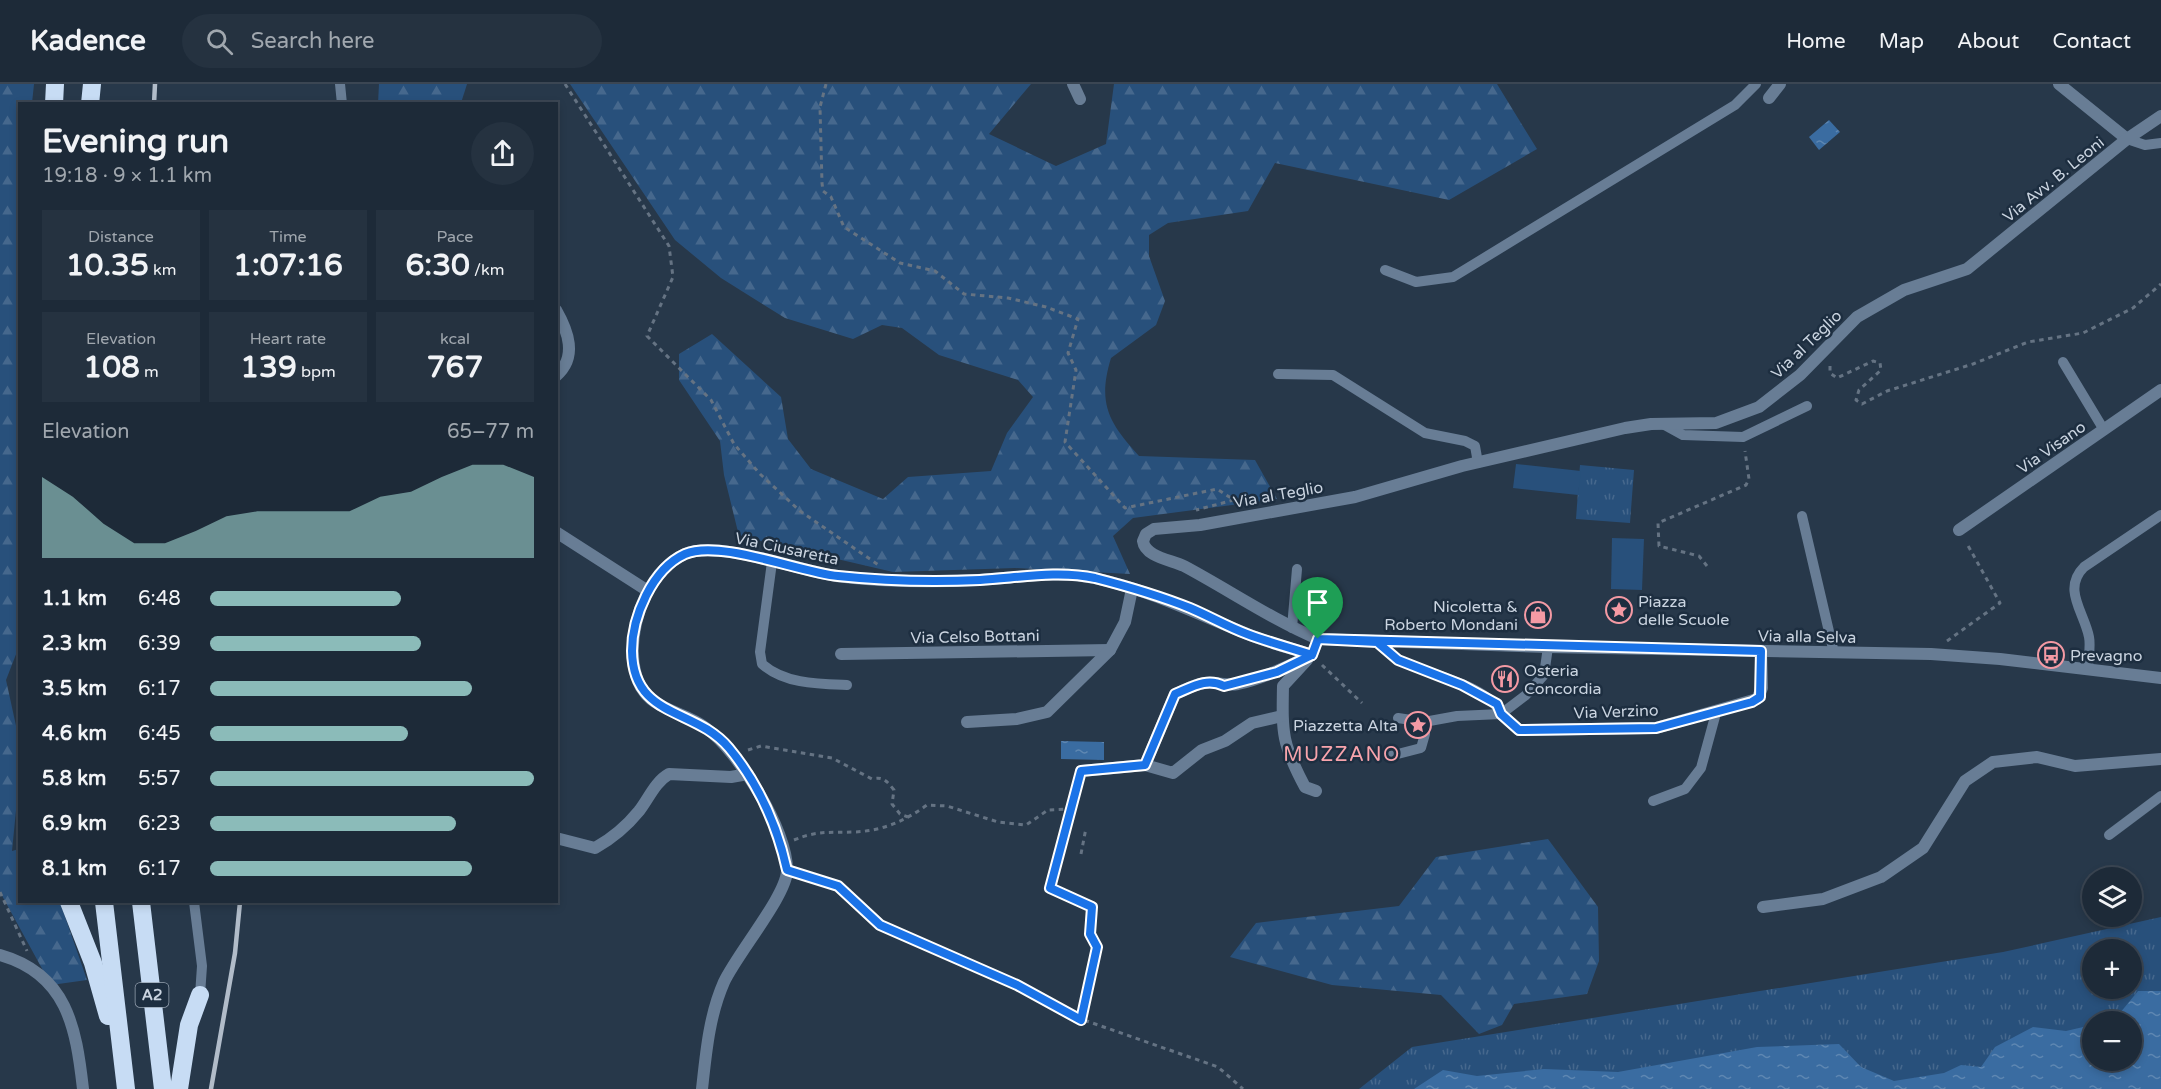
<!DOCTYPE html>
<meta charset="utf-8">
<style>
:root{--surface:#1d2a38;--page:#253240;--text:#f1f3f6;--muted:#a0a7ae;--line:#3b4653;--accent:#8bbbb9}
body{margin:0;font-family:"Varela Round",sans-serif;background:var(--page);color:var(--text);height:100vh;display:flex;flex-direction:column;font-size:22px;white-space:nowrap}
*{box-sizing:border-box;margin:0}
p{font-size:20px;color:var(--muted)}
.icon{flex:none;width:33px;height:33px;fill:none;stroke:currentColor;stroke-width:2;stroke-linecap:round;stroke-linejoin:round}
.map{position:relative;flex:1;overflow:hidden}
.details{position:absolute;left:18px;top:18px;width:540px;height:801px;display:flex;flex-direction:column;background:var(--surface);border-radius:0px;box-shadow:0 3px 9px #0003,0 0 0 2px var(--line)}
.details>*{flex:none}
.tools{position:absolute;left:2082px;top:783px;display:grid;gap:12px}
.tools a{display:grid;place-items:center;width:60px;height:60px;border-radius:50%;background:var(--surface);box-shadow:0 3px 9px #0003,0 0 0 2px var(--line);font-size:30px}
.pin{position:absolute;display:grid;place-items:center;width:51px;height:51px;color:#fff;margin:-62px -26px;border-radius:50% 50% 50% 0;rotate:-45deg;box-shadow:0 0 6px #0007}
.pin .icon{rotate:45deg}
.round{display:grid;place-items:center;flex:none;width:63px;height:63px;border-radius:32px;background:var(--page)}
.head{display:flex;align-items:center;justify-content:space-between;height:102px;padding:0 24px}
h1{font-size:33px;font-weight:700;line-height:45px}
.metrics{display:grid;grid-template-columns:repeat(3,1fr);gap:9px;height:102px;padding:6px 24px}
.metrics div{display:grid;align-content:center;border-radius:0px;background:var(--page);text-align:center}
.metrics b{font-size:30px;font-weight:700}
.metrics small{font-size:16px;font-weight:400}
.metrics p{font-size:16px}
.chart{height:168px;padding:12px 24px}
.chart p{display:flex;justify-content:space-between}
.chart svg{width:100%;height:108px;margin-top:6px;fill:var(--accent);opacity:.7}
ul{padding:0 24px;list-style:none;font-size:20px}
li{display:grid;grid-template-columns:96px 72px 1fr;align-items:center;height:45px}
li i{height:15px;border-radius:8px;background:var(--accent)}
header{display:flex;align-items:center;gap:36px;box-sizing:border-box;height:84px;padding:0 30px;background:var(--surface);border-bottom:2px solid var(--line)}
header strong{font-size:28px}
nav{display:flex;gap:33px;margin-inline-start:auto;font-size:21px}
.search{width:420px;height:54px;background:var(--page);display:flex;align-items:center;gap:15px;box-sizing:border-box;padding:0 21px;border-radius:33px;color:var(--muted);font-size:22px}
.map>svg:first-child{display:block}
</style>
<header>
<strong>Kadence</strong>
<div class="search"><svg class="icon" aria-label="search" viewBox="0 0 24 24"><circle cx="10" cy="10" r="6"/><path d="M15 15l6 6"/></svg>Search here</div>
<nav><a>Home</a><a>Map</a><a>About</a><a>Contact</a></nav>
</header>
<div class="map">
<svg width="2161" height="1005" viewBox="0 0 2161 1005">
<defs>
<pattern id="forest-firs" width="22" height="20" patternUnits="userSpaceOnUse" patternTransform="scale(1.5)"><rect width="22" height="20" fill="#28507b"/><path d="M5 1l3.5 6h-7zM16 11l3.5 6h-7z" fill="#46688d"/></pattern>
<pattern id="park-tufts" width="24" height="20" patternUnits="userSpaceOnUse" patternTransform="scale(1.5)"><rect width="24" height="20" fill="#28507b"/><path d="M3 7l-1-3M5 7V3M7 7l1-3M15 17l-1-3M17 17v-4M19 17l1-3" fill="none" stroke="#46688d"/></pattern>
<pattern id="water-ripples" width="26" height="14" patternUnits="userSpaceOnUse" patternTransform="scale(1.5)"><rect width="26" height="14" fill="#3a6ca1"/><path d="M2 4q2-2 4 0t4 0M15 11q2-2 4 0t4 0" fill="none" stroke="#5e87b2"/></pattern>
</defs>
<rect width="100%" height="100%" fill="#27384a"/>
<g fill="url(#forest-firs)">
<polygon points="0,0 34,0 32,19 20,20 20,560 6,596 20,660 19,696 12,767 19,765 20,818 60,818 87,896 51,901 0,808"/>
<polygon points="379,0 467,0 461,19 378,20"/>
<path d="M570 0H1031L989 50 1056 82 1106 60 1114 0H1497L1537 65 1449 116 1275 79 1248 127 1168 139 1149 151V172L1165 217 1156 241 1111 274C1097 320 1109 339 1139 372L1255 376 1277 415 1133 434 1113 452 1130 490 1015 484 893 488 739 452 724 391 720 357 679 296V270L712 250 781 313 788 355 811 385 883 415 908 393 991 387 1007 349 1033 313 1018 296 939 271 902 244 882 241 853 255 785 234 721 194 675 156Z"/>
<polygon points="1548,755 1598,823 1599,877 1587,910 1514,920 1502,941 1479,950 1441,911 1332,901 1230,873 1256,839 1399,822 1436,773"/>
</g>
<g fill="url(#park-tufts)" fill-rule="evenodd">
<polygon points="1580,381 1634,386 1630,439 1576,435"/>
<path d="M2161 833V1005H1359L1412 963 2003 868ZM2092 866H2132V904H2092ZM2092 938H2132V976H2092Z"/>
</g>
<g fill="#28507b">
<polygon points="1516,380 1581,387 1578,411 1513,404"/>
<polygon points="1612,454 1644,455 1642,506 1611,505"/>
</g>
<g fill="url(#water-ripples)">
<polygon points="1829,36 1840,48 1819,66 1809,53"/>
<polygon points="1061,657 1104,658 1104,676 1061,675"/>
<polygon points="2138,907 2161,907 2161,1005 1414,1005 1443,986 1477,992 1544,985 1618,988 1757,963 1839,960 1861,983 1894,997 1944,989 1961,981 1981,983 1995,963 2033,943 2066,947 2092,941 2092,976 2132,976 2132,938 2099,937 2120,929"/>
</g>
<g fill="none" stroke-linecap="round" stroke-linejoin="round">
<g stroke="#657383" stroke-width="3" stroke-dasharray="4.5 4.5" stroke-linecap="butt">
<polyline points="565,0 669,162 673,193 647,252 711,316 734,360 760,390 800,427 880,482"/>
<polyline points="826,0 820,23 822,99 823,107 831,113 844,143 900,179 935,187 964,210 1008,214 1046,223 1078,235 1068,269 1076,286 1065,358 1125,424 1217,405 1234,416 1196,426"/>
<polyline points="1830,282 1830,289 1837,294 1873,277 1880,279 1881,286 1859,306 1856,316 1862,320 1887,307 1973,280 2028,258 2083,249 2133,224 2161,200"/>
<polyline points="1707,482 1699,472 1659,462 1658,439 1746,401 1749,395 1745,367"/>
<polyline points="1947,557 2000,519 1966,458"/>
<polyline points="1322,581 1362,619"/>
<path d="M748 666 761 662 832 674 872 695C883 692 887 697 894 706L892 720 900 730 908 733"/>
<polyline points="1077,700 1050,804 1092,823 1090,850 1097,863 1081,935"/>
<path d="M794 756C818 746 830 749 854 748 882 747 905 737 927 721L947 722 998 738 1026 741 1048 726 1072 725"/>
<polyline points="1081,770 1086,744"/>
<polyline points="799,790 838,802 880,841 1017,901 1081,935 1218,983 1243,1005"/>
<polyline points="0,808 27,867"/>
</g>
<g stroke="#687d95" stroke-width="10">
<polyline points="340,0 342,20"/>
<polyline points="2127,55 2145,61 2161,59"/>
<polyline points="1385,186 1416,198 1453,193 1735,21 1756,0"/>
<polyline points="2063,278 2104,346"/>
<polyline points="1278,290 1333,291 1425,349 1465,357 1475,362 1478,379"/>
<polyline points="1663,340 1683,351 1743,353 1807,322"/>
<polyline points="1802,432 1834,569"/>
<path d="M772 478 760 568 762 580C785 600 818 600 847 601"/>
<polyline points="1292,544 1297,485"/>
<path d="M1377 558C1384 564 1391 571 1399 576 1427 591 1488 600 1501 630"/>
<path d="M2088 586C2088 575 2091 563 2089 553 2084 528 2062 505 2084 483L2161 431"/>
<polyline points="1398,634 1424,638 1457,632 1501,630 1526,611 1544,591 1548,563"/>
<polyline points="1390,672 1421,664 1425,650 1424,638"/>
<polyline points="1653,717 1685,705 1701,684 1716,629"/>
<polyline points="2109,751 2161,712"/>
<polyline points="194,818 202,882 200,911"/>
</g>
<g stroke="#687d95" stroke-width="12">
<path d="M1307 576 1283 602C1282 650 1282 660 1305 703L1316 707"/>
<path d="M1145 681 1175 610C1185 606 1196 599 1206 599 1218 598 1226 602 1238 600 1264 594 1288 582 1312 571"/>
<polyline points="1081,687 1145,681 1173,689 1202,666 1225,657 1252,639 1282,632"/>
</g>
<g stroke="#687d95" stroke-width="12">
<polyline points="1073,0 1080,15"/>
<polyline points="2059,0 2127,55"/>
<polyline points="1769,14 1780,0"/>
<path d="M556 226C568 247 578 273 556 292"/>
<polyline points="1959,446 2161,306"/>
<polyline points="556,448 648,507"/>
<polyline points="841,570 1110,566"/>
<polyline points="1501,630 1519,646 1656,644 1757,615 1762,604 1761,567"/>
<polyline points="967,638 1017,635 1047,628 1110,566 1125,538 1132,505"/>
<path d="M556 754 595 764C613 754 626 743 639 727 649 714 655 698 669 690L731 693 748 690"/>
<polyline points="1763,823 1823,815 1881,793 1923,764 1965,697 1993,678 2037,673 2075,682 2161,675"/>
<path d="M0 871C67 890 76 943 83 1005"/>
</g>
<g stroke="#687d95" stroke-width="12">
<path d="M2161 32 2127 55 1967 185 1904 206 1857 233 1800 291 1759 323 1716 339 1651 340 1625 344 1462 382 1355 413 1200 441 1154 445 1146 450 1143 457C1145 473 1172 476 1184 482 1229 506 1271 535 1318 555L1548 563 1931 570 2000 575 2161 594"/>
<path d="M702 1005C706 969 709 932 724 898 737 870 786 812 787 787 788 746 738 667 706 644 679 624 643 627 635 587 626 548 646 487 685 470 719 456 797 486 836 492 882 498 932 498 978 496 1016 494 1056 486 1094 494 1147 505 1195 529 1245 549 1266 558 1290 564 1312 571L1318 555"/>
</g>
<g stroke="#c7dcf4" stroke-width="18">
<polyline points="54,20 55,0"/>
<polyline points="90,20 92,0"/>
<polyline points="69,818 93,879 108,932"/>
<polyline points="104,818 126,1005"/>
<polyline points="141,818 163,1005"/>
<polyline points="179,1005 189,941 200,911"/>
</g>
<g stroke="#b1bcc9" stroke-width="4.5">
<polyline points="154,20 155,0"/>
<polyline points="211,1005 235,869 240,818"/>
</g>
</g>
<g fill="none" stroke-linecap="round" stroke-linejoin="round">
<defs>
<path id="route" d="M1318 555 1312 571C1291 564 1268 558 1247 550 1228 543 1209 532 1190 524 1160 512 1126 502 1095 494 1058 486 1017 494 980 496 933 498 885 497 838 492 799 488 719 455 685 470 652 485 632 533 632 567 633 635 695 623 729 664 758 699 777 741 787 786L838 802 880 841 1017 901 1081 936 1097 863 1090 850 1092 823 1050 804 1081 687 1145 681 1175 610C1192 603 1207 593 1224 602L1277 588 1312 571 1318 555 1761 567 1760 613 1752 618 1656 644 1519 646 1501 630 1497 620 1462 601 1398 576 1377 558 1318 555"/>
</defs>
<use href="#route" stroke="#fff" stroke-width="12"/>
<use href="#route" stroke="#1a73e8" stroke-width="8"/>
</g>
<defs>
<symbol id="sight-ring" viewBox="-11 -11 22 22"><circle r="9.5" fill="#1d2e40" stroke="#f49aa4" stroke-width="1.5"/><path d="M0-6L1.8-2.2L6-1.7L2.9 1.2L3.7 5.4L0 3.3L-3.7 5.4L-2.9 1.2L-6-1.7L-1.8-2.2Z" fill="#f49aa4"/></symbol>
<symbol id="shop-ring" viewBox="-11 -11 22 22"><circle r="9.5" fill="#1d2e40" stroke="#f49aa4" stroke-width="1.5"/><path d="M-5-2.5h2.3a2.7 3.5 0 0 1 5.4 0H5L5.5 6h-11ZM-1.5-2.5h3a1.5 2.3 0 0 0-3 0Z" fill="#f49aa4"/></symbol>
<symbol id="bus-ring" viewBox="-11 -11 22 22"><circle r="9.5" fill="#1d2e40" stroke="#f49aa4" stroke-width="1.5"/><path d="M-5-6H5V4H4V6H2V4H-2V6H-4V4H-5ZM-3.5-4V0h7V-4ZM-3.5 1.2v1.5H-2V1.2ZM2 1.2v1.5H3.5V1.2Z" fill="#f49aa4"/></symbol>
<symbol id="restaurant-ring" viewBox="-11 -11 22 22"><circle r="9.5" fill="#1d2e40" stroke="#f49aa4" stroke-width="1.5"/><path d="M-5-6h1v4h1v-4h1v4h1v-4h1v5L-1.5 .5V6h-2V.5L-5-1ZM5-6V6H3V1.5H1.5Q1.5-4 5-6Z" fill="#f49aa4"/></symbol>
</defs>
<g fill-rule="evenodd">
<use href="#sight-ring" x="1604" y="511" width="30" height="30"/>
<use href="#shop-ring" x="1523" y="516" width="30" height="30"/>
<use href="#bus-ring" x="2036" y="556" width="30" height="30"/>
<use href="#restaurant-ring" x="1490" y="580" width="30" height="30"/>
<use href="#sight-ring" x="1403" y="626" width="30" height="30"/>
</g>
<g text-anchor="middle" stroke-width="5" stroke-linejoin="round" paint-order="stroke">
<rect fill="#1d2e40" stroke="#96a2b0" stroke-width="1.5" x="135.5" y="899" width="33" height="24" rx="4.5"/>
<g font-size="15" font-weight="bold" fill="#cad4e0">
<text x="152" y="916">A2</text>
</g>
<g font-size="16" fill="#cad4e0" stroke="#1d2e40">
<text transform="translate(2053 95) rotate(-39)" y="6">Via Avv. B. Leoni</text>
<text transform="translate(1806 260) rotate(-44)" y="6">Via al Teglio</text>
<text transform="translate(2051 363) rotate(-35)" y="6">Via Visano</text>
<text transform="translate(1278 410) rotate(-10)" y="6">Via al Teglio</text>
<text transform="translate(787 464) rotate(12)" y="6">Via Ciusaretta</text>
<text transform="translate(975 552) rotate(-1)" y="6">Via Celso Bottani</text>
<text transform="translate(1807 552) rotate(1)" y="6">Via alla Selva</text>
<text transform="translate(1616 627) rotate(-2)" y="6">Via Verzino</text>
</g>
<g font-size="16" fill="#cad4e0" stroke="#1d2e40" text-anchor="start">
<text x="1638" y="523">Piazza<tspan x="1638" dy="18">delle Scuole</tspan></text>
<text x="1518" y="528" text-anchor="end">Nicoletta &amp;<tspan x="1518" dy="18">Roberto Mondani</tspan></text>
<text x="2070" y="577">Prevagno</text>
<text x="1524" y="592">Osteria<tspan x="1524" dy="18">Concordia</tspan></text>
<text x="1398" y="647" text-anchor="end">Piazzetta Alta</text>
</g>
<g font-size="20" letter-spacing="1.5" fill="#f8a4ac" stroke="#1d2e40">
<text x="1342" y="677">MUZZANO</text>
</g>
</g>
</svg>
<div class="tools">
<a><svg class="icon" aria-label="layers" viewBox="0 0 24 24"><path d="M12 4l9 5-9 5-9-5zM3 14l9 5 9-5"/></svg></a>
<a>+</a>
<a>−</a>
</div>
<div class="pin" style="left:1318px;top:555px;background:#1e9e55"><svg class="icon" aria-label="arrive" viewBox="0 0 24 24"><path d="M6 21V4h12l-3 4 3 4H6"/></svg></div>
<section class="details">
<div class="head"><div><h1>Evening run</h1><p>19:18 · 9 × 1.1 km</p></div><a class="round"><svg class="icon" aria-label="share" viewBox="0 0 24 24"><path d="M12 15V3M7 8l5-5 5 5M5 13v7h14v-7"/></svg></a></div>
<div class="metrics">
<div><p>Distance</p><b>10.35<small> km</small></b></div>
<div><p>Time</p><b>1:07:16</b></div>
<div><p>Pace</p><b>6:30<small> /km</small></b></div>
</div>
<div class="metrics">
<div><p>Elevation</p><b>108<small> m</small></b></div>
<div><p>Heart rate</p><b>139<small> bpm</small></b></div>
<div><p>kcal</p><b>767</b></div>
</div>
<div class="chart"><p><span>Elevation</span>65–77 m</p>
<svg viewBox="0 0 160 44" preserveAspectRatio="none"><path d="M0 44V11L10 19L20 30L30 38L40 38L50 33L60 27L70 25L80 25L90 25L100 25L110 19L120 17L130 11L140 6L150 6L160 11V44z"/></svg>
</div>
<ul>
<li><b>1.1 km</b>6:48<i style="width:59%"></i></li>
<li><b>2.3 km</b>6:39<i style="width:65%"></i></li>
<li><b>3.5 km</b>6:17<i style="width:81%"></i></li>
<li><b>4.6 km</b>6:45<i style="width:61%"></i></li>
<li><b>5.8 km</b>5:57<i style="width:100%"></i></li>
<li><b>6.9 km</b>6:23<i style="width:76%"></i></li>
<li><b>8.1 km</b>6:17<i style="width:81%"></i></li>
</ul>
</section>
</div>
